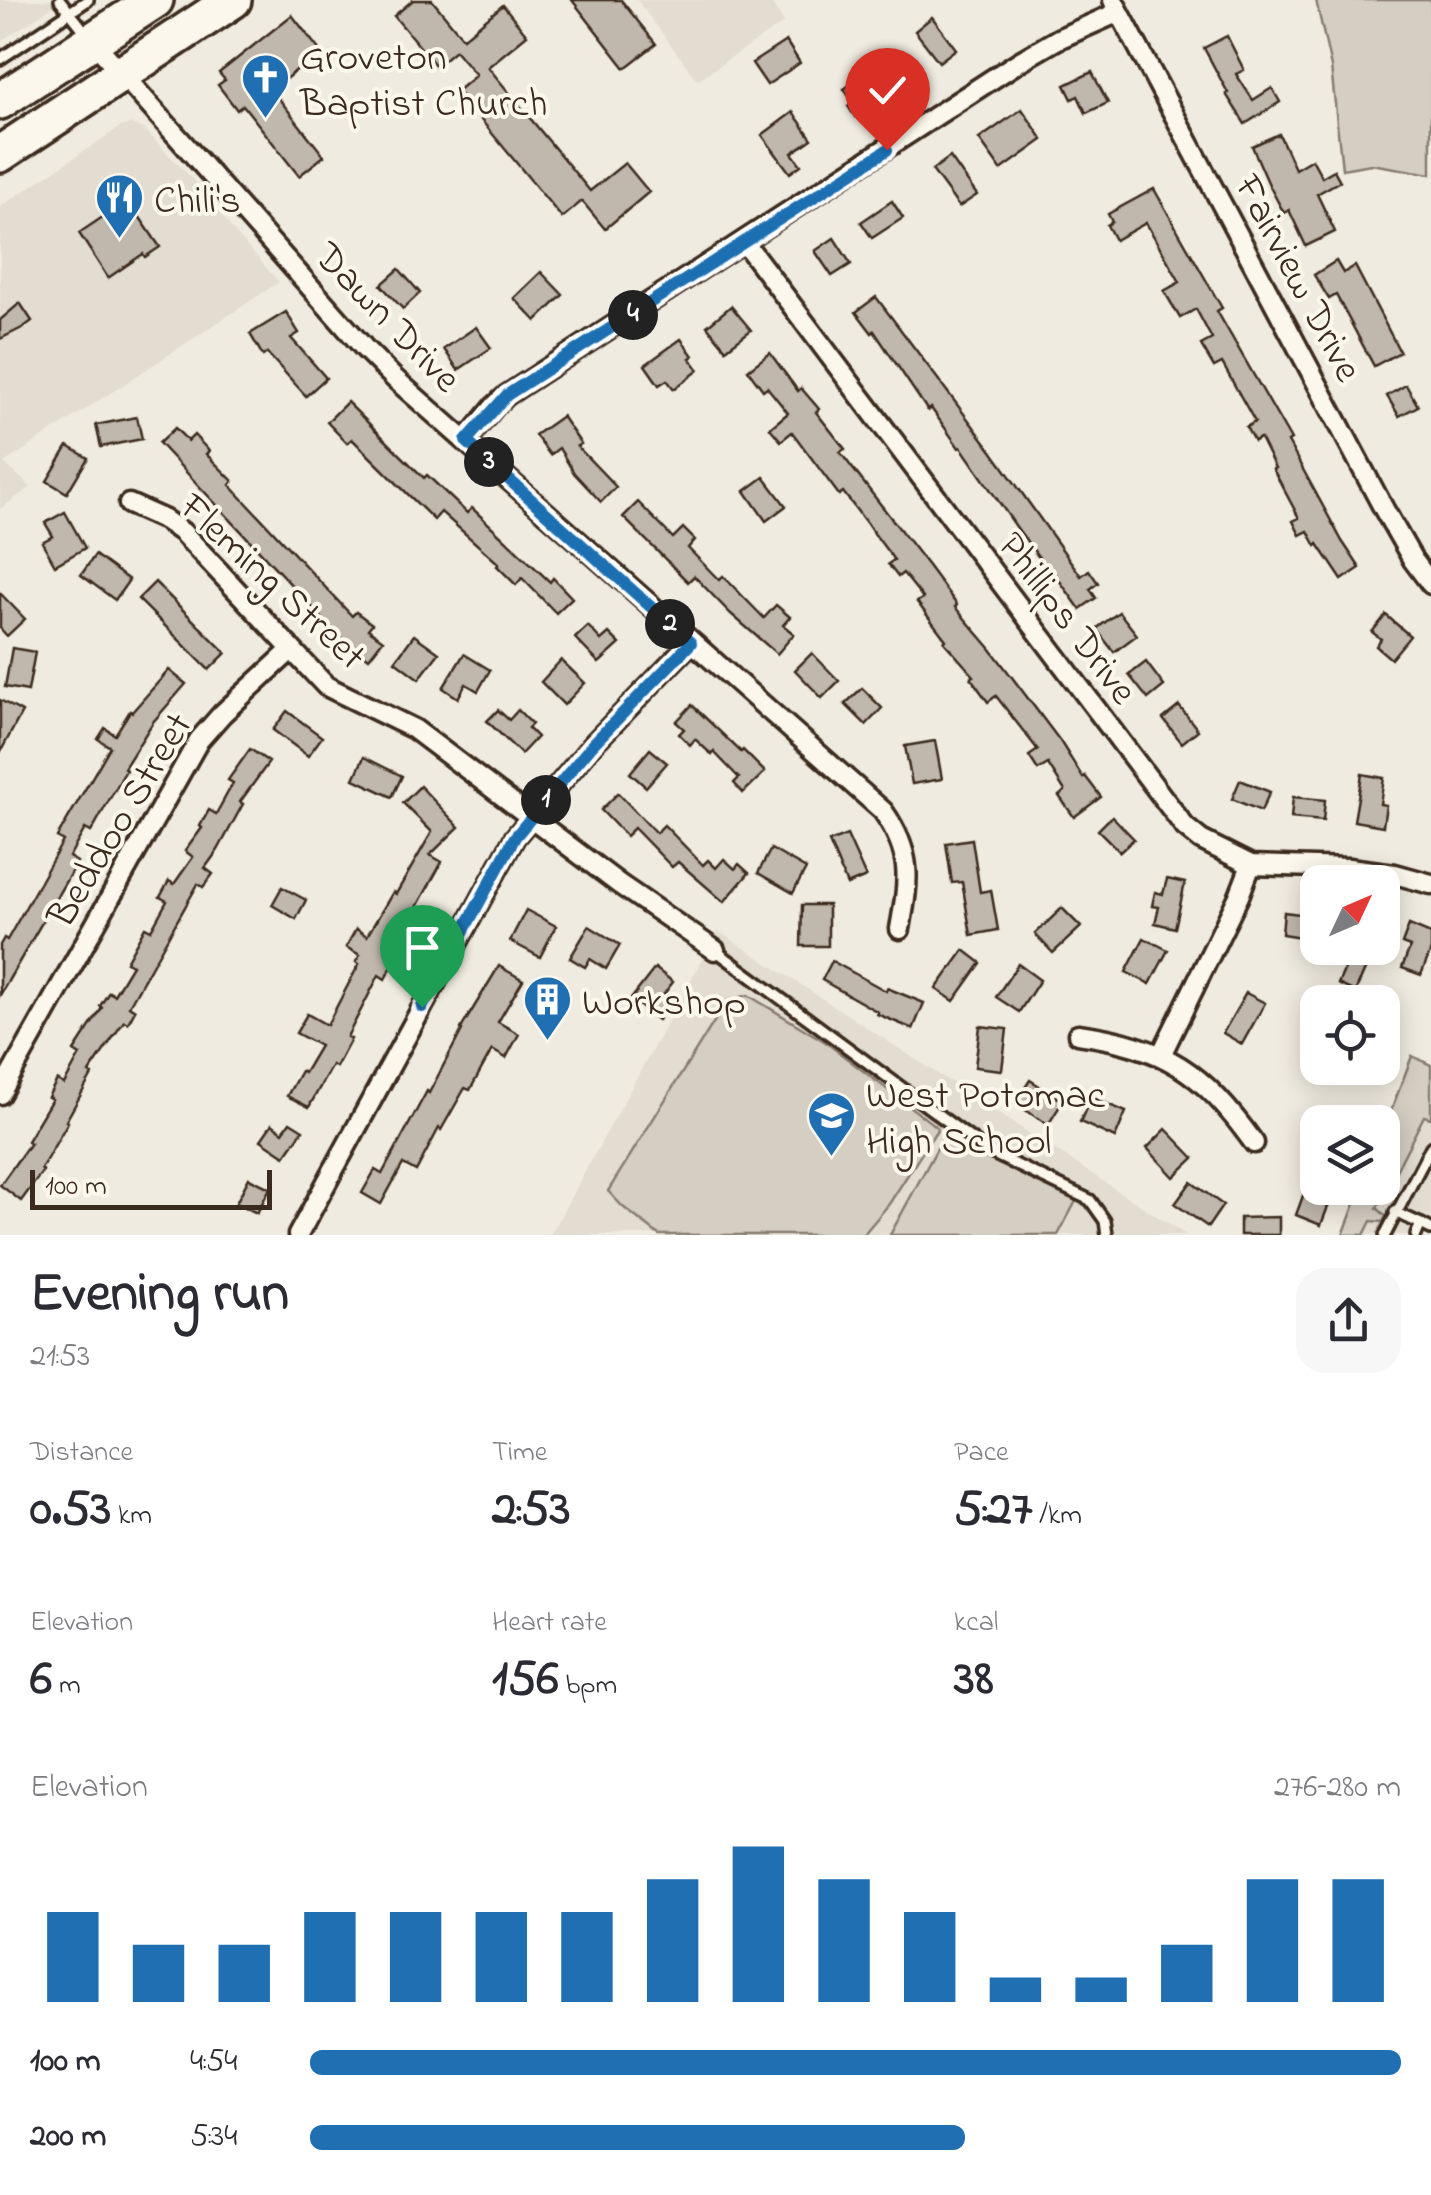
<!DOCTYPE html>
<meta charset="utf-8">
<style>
:root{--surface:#fff;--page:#f7f7f7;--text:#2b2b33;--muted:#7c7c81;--accent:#1f6fb2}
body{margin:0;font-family:"Indie Flower",sans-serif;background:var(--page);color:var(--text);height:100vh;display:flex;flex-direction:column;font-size:38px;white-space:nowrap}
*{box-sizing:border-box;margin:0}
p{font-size:32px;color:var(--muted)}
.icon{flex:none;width:55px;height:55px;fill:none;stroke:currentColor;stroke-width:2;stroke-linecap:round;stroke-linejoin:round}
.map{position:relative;height:1235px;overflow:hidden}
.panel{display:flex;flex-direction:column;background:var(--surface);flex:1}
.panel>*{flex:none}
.needle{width:65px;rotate:46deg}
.tools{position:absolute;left:1300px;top:865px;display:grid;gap:20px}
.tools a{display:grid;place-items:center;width:100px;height:100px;border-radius:20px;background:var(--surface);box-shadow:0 5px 25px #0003;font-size:50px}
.scale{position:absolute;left:30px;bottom:25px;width:242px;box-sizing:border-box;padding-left:10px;border:5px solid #3b2a1e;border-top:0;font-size:28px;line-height:35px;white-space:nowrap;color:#3b2a1e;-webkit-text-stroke:8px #fbf7ec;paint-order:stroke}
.pin{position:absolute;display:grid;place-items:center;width:85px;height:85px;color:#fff;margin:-102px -42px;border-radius:50% 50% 50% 0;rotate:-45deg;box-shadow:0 0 10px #0007}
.pin .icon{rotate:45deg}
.km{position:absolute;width:50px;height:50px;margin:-25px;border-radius:50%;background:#222;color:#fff;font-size:28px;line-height:50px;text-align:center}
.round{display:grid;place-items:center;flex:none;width:105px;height:105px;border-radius:30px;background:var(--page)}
.overview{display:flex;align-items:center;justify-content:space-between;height:170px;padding:0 30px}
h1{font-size:55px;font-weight:700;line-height:75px}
.figures{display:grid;grid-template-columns:repeat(3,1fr);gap:15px;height:170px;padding:10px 30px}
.figures div{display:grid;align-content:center}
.figures b{font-size:50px;font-weight:700}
.figures small{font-size:28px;font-weight:400}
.figures p{font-size:28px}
.chart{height:280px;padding:20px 30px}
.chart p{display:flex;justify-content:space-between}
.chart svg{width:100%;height:180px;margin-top:10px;stroke:var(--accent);stroke-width:6}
ul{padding:0 30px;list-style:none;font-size:32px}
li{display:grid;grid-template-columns:160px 120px 1fr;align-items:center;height:75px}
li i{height:25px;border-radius:12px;background:var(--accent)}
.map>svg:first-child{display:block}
</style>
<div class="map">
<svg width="1431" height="1235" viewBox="0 0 1431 1235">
<rect width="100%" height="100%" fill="#f0ebe0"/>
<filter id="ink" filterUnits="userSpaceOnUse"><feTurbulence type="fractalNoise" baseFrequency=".01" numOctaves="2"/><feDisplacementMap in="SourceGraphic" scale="20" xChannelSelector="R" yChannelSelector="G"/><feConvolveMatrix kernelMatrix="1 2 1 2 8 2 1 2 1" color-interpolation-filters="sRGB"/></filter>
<g filter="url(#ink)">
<g fill="#e2dcd1">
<polygon points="0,0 62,0 0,42"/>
<polygon points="637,0 769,0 784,23 697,80"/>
<polygon points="129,124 144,129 205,192 231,228 279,282 4,463 31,487 0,509 0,207 120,127"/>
<polygon points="718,931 1186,1235 550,1235"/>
<polygon points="1412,1056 1431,1065 1431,1235 1343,1235 1361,1188 1382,1188 1383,1132"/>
</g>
<g fill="#d5cec3" stroke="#887c70" stroke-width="2.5">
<polygon points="1316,0 1431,0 1431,174 1371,164 1342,169 1331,67"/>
<polygon points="748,995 824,1041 938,1128 889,1204 863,1235 659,1235 623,1207 608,1191 727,1001"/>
<polygon points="1412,1056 1431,1065 1431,1118 1424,1116 1377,1208 1386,1216 1383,1222 1371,1221 1364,1235 1343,1235 1361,1188 1382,1188 1383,1132"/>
<polygon points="947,1130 1076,1201 1058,1235 890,1235"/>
</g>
<g fill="#c0b8ad" stroke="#3b2a1e" stroke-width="2.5">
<polygon points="413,0 432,0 463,38 503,5 527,35 488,67 590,191 625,163 649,192 605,229 582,201 562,218 457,91 476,75 455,50 436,66 394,16"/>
<polygon points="572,0 621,0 656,44 625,68"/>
<polygon points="292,15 320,51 272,90 324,156 299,176 243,105 237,110 218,85 225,80 219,73"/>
<polygon points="932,17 956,49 939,62 915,31"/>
<polygon points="1227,36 1244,70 1236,74 1253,100 1272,88 1280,102 1245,124 1226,94 1228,93 1204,48"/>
<polygon points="786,41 800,63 767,85 752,63"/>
<polygon points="1092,72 1108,103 1086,113 1078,96 1072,99 1065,85"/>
<polygon points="862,76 879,100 855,117 848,106 853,102 844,89"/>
<polygon points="1022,109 1043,140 1001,170 979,139"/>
<polygon points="793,112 812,139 792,153 801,165 790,173 762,135"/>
<polygon points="1279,134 1295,169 1312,159 1322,177 1334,170 1340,181 1317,194 1335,232 1306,246 1289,210 1284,213 1270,187 1252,146"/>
<polygon points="950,157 977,195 959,207 932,170"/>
<polygon points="1154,189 1222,308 1217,311 1291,440 1288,442 1342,541 1360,568 1342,580 1318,544 1316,546 1308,531 1300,535 1293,521 1299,518 1273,469 1275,468 1260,438 1254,441 1246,427 1255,422 1222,363 1214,367 1201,345 1212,339 1196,309 1180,318 1164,291 1180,282 1146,223 1115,240 1107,225 1112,222 1108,214"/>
<polygon points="128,200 160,247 145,257 143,254 108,278 79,233"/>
<polygon points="892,201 903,218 872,238 861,222"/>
<polygon points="834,238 851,264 832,276 815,251"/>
<polygon points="1336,261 1343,273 1355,266 1400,352 1374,366 1336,295 1329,299 1314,275"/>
<polygon points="399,269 420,293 403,309 381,285"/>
<polygon points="541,272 563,295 536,321 514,298"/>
<polygon points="876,297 992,451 1081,576 1089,570 1098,583 1090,589 1096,598 1080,609 1054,573 1052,575 1017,528 961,447 959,448 931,408 928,411 874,331 872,333 856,312"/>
<polygon points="20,303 32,321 24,327 0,339 0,320"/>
<polygon points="731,306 751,330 726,349 707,326"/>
<polygon points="286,312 299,333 291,338 326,378 306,396 267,353 263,356 250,334"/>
<polygon points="476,327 491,348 458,370 444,349"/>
<polygon points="681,339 693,356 690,358 699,370 674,389 667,380 659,385 645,365"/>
<polygon points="770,353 798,391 801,388 819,409 816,412 845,449 840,452 929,567 957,605 955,607 990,648 1060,741 1083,778 1085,776 1101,797 1074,817 1059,796 1065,791 1048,764 1038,770 1029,756 1038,750 996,696 988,702 971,678 974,676 944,642 946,640 917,602 923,598 903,573 898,577 888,564 894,560 843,492 839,495 792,432 781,441 770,428 788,413 767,387 763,390 748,370"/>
<polygon points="1406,385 1418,406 1399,416 1387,396"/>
<polygon points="347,402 424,478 427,475 467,513 472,508 550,582 553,578 572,598 556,613 522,578 516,585 497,566 499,564 441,512 434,520 352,439 347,443 327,422"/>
<polygon points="562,416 581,444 577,446 616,487 601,502 574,473 559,448 550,455 535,435"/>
<polygon points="137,417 142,439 101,447 96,425"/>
<polygon points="175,428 188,441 194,435 209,451 206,454 233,481 230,485 352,616 356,612 372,624 368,629 383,640 369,658 338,635 159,443"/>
<polygon points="68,446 88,458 67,493 47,481"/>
<polygon points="764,477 786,506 766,521 745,491"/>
<polygon points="638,502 673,538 683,528 695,540 688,548 719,580 723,576 764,618 776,605 790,617 783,625 794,634 777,654 731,614 694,576 688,582 623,517"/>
<polygon points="65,512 85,548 55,565 42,542 53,536 45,523"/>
<polygon points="95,555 129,580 115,600 81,575"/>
<polygon points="155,582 226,653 209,670 138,599"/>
<polygon points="0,593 25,619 7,636 0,628"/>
<polygon points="1119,612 1137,635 1114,652 1096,629"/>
<polygon points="1386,615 1410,636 1391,659 1376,646 1381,639 1372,632"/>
<polygon points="588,626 601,640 609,633 620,644 599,663 575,638"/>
<polygon points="414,635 439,653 419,679 395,661"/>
<polygon points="12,648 35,652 28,691 5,687"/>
<polygon points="812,653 839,681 822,698 795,670"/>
<polygon points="464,654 490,670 478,691 466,684 458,698 443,688"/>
<polygon points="561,660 585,683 564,705 541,682"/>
<polygon points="1146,662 1164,686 1148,699 1129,675"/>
<polygon points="169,670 186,684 153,722 124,768 126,770 91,832 85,829 69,857 77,862 0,995 0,945 4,938 7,940 63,841 57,837 110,747 98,739 105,728 115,735 130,711 132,712"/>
<polygon points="862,688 882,708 866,725 845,704"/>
<polygon points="0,700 22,712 0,753"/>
<polygon points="692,705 741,752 743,750 765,772 743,793 734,783 739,778 714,752 712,755 695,739 690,745 679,734 684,729 676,722"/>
<polygon points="1179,706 1198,730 1182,743 1163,719"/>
<polygon points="498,710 509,720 518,710 532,724 528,728 537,737 521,754 487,721"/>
<polygon points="287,711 322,737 308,756 273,730"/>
<polygon points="935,741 942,779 912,784 905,746"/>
<polygon points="250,749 269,762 240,802 243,804 218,850 205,868 213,874 203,887 198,884 129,1006 135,1010 128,1023 124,1021 89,1073 92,1075 66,1121 68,1122 41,1169 43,1171 21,1201 0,1185 30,1143 27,1141 52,1099 48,1097 57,1080 64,1084 80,1055 74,1051 102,1008 100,1006 109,992 114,995 132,965 126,962 145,927 151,930 167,901 160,897 169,881 174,884 193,857 185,851 202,828 200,826 209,810 216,814 233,783 228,780"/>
<polygon points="650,749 667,763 646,787 630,773"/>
<polygon points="364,757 402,776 392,797 354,779"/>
<polygon points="1362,774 1384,778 1380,804 1386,805 1383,826 1354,821"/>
<polygon points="1240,780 1270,792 1261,811 1232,799"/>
<polygon points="420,786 459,827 430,855 442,862 393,950 399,954 385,979 379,975 347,1037 351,1039 336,1067 332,1065 309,1107 287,1096 301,1071 304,1073 320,1046 296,1033 307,1014 327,1025 359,964 356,962 360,955 346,947 356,929 367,936 393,892 396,894 432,832 403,803"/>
<polygon points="618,793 656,833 664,825 703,865 708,860 716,868 724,859 735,869 739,864 749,873 724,902 678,862 672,867 634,828 626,836 601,810"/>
<polygon points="1293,797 1325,800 1323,821 1291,818"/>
<polygon points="1112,816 1134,839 1120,852 1098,830"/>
<polygon points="847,835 866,877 847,885 829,842"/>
<polygon points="972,839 980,892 991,890 998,930 971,935 962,882 952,883 946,843"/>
<polygon points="771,849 806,869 793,893 758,873"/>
<polygon points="1167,879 1185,883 1175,928 1155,923 1159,907 1152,906 1155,892 1163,894"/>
<polygon points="282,887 306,900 296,919 272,905"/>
<polygon points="802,905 828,905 828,946 801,946"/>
<polygon points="1062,908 1081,927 1053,953 1035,934"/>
<polygon points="526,910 556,926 540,957 510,941"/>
<polygon points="1284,912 1316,916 1313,939 1282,934"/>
<polygon points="1409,925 1431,934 1431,950 1421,975 1402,968 1410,947 1402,944"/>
<polygon points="589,926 620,945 606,969 590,959 585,967 570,958"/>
<polygon points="1144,938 1168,950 1150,984 1126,972"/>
<polygon points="964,950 981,963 954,1001 936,989"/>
<polygon points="1350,957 1367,965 1355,992 1338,984"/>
<polygon points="832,961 886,991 887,988 924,1003 913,1029 877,1014 878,1012 822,980"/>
<polygon points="1018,964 1040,980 1019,1012 996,997"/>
<polygon points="499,966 523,980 498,1022 519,1034 506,1058 492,1050 470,1090 465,1088 441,1130 439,1128 416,1171 403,1164 381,1204 362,1193 375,1170 382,1174 427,1091 429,1093 462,1030 461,1029 465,1022"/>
<polygon points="655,968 673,982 664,994 673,1001 658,1020 631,999"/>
<polygon points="1246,993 1265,1003 1242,1044 1223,1033"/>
<polygon points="980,1026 1007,1029 1002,1070 975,1067"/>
<polygon points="1030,1080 1063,1101 1048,1125 1015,1103"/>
<polygon points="1091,1097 1126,1112 1115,1138 1080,1122"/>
<polygon points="290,1122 303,1130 285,1156 261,1140 272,1124 283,1132"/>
<polygon points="1166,1129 1194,1158 1174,1177 1147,1148"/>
<polygon points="1316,1160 1318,1188 1335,1188 1321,1225 1296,1215"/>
<polygon points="249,1178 270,1188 257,1213 236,1203"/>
<polygon points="1191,1182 1223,1205 1208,1227 1175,1204"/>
<polygon points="1279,1217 1279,1235 1240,1235 1240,1218"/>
</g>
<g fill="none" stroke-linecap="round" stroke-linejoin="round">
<defs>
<g id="lane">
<polyline points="60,0 87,34"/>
<polyline points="0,59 88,0"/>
<polyline points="715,950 989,1152 1090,1200 1105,1221 1107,1235"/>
<polyline points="1395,1212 1421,1224"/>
<polyline points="1385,1235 1431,1147"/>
<polyline points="1416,1235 1421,1224 1431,1229"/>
</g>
<g id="street">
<polyline points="1113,0 1385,511 1413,560 1431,584"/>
<path d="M92 40 365 349 394 378 883 811C913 854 909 879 900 929"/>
<polyline points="744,242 1185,827 1201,840 1251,865 1349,868 1395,874 1431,884"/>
<polyline points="466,441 495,406 507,395 1020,61 1058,39 1119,12"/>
<polyline points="129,504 165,520 182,532 326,686 414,729 619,884 715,950"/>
<path d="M1078 1034C1165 1046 1203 1072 1254 1143"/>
<polyline points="1161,1055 1239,896 1251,865"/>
<polyline points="0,1094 199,740 222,714 291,650"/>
<polyline points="298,1235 515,837 593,744 691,643"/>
</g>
<g id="highway">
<polyline points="0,101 155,0"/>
<polyline points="0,154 233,0"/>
</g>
</defs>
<use href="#lane" stroke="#3b2a1e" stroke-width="16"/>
<use href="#street" stroke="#3b2a1e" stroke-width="25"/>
<use href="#highway" stroke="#3b2a1e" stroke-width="42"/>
<use href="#lane" stroke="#fbf7ec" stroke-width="9"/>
<use href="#street" stroke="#fbf7ec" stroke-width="18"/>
<use href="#highway" stroke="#fbf7ec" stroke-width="35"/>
</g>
</g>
<g fill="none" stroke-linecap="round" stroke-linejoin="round" filter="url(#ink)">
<defs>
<polyline id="route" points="422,1007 515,837 593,744 691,643 466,441 507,395 887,150"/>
</defs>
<use href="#route" stroke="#fff" stroke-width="20"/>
<use href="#route" stroke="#1f6fb2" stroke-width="12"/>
</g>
<defs>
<symbol id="church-pin" viewBox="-11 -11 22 30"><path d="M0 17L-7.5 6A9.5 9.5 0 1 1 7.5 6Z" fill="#1f6fb2" stroke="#fbf7ec"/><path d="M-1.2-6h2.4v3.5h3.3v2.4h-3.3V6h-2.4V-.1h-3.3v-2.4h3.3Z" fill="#fff"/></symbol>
<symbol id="restaurant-pin" viewBox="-11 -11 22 30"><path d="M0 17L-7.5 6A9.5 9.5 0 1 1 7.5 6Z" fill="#1f6fb2" stroke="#fbf7ec"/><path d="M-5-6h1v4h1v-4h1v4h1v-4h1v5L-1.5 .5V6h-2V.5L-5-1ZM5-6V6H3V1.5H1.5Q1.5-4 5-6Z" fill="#fff"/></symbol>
<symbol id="building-pin" viewBox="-11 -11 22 30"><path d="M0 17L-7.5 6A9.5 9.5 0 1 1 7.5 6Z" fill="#1f6fb2" stroke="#fbf7ec"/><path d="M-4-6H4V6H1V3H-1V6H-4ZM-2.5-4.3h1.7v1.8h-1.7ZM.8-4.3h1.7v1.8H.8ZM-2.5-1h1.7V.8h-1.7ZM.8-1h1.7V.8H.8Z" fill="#fff"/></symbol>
<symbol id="school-pin" viewBox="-11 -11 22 30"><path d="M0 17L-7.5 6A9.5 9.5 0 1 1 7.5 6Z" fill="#1f6fb2" stroke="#fbf7ec"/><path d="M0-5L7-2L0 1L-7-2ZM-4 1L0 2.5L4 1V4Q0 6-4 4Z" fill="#fff"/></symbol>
</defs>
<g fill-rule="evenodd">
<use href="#church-pin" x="238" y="50" width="55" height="75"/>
<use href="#restaurant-pin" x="92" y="170" width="55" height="75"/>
<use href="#building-pin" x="520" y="972" width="55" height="75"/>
<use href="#school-pin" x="804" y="1088" width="55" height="75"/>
</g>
<g text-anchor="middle" stroke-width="8" stroke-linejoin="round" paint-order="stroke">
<g font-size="40" fill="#3b2a1e" stroke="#fbf7ec" text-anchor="start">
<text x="300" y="69">Groveton<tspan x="300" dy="46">Baptist Church</tspan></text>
<text x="154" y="212">Chili's</text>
<text x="582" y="1014">Workshop</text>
<text x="866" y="1107">West Potomac<tspan x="866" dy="46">High School</tspan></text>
</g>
<g font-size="40" fill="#3b2a1e" stroke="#fbf7ec">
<text transform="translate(1300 277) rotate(62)" y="14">Fairview Drive</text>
<text transform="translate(389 316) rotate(46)" y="14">Dawn Drive</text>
<text transform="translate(274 580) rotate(43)" y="14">Fleming Street</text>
<text transform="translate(1069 617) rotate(53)" y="14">Phillips Drive</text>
<text transform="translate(118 819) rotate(-59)" y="14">Beddoo Street</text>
</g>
</g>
</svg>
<div class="tools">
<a><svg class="needle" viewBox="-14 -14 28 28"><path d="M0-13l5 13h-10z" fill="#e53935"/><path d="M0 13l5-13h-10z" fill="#7c7c81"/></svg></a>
<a><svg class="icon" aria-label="locate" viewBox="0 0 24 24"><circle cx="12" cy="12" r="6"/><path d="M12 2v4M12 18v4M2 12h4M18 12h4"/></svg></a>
<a><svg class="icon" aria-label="layers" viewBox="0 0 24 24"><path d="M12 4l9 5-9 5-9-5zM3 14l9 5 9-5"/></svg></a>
</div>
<div class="scale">100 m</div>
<div class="pin" style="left:422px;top:1007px;background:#1e9e55"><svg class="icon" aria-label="arrive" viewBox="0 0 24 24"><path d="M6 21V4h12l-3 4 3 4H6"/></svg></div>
<div class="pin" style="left:887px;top:150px;background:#d93025"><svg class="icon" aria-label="check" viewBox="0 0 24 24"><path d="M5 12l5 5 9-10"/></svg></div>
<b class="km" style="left:546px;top:800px">1</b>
<b class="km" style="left:670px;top:624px">2</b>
<b class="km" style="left:489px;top:462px">3</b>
<b class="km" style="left:633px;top:315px">4</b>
</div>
<section class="panel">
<div class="overview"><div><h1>Evening run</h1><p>21:53</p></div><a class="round"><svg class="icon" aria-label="share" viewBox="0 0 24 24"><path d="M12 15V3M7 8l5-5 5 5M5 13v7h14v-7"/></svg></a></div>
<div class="figures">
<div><p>Distance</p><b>0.53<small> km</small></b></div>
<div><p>Time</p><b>2:53</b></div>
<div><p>Pace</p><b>5:27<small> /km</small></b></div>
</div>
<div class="figures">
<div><p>Elevation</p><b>6<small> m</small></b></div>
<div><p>Heart rate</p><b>156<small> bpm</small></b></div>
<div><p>kcal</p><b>38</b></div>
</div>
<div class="chart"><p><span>Elevation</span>276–280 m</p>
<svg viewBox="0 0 160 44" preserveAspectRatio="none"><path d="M5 44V22M15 44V30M25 44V30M35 44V22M45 44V22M55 44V22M65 44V22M75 44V14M85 44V6M95 44V14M105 44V22M115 44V38M125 44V38M135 44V30M145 44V14M155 44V14"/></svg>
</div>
<ul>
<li><b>100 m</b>4:54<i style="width:100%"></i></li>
<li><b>200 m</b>5:34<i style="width:60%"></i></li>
</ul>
</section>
